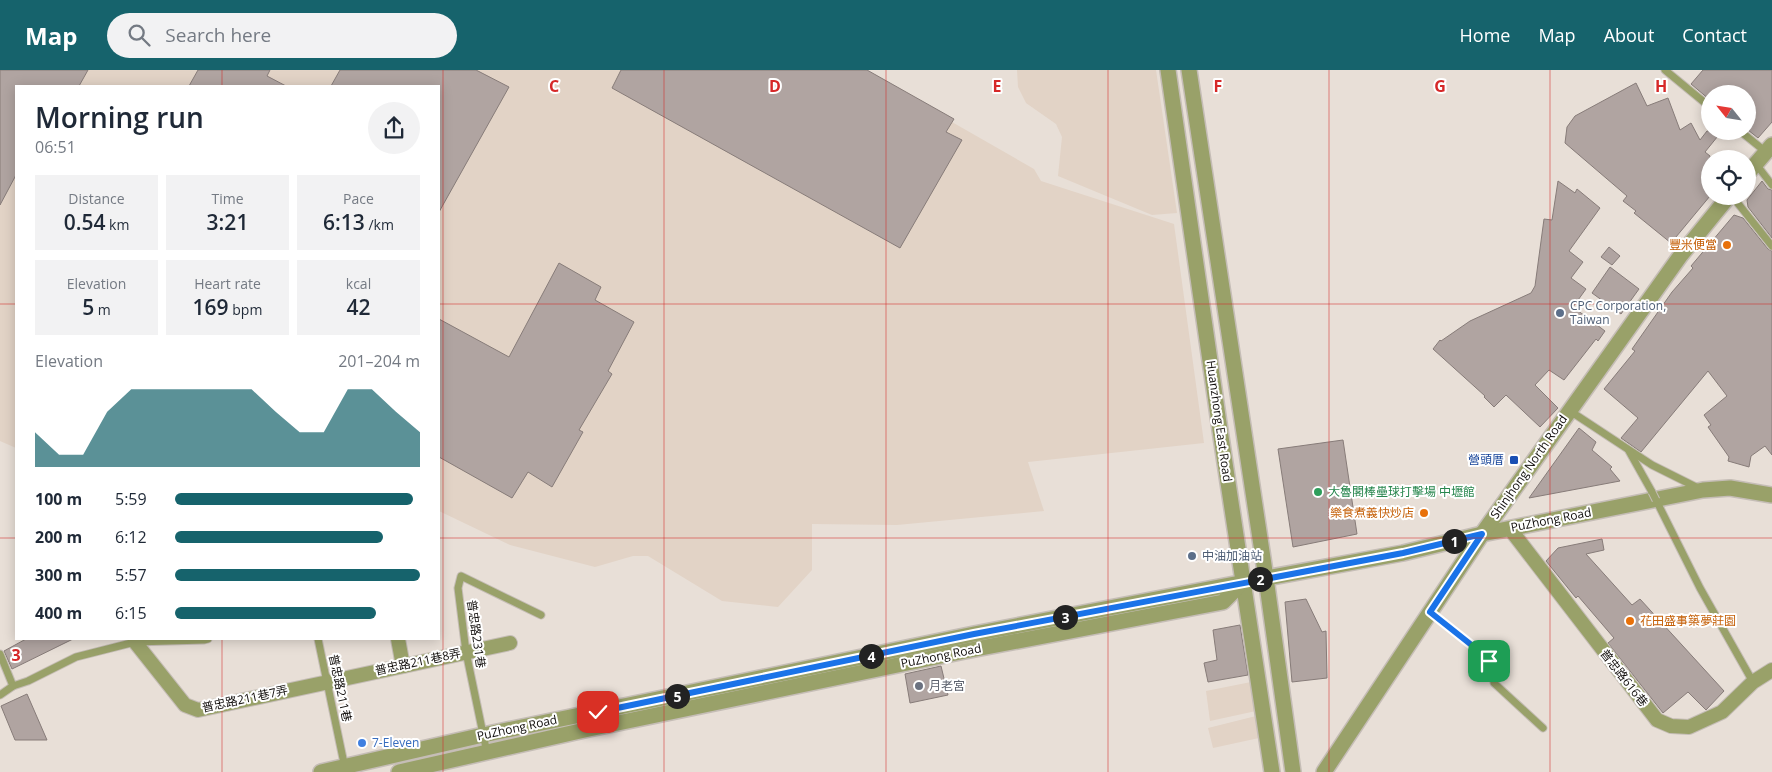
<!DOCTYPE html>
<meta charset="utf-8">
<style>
:root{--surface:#fff;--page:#f2f2f3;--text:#1f2937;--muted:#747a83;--accent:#16636c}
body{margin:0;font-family:"Open Sans","Noto Sans TC",sans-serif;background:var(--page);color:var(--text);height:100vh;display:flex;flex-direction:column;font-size:19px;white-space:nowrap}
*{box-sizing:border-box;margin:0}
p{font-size:16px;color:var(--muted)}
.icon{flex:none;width:28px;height:28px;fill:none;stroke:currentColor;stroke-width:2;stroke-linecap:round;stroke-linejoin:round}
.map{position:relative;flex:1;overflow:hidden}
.drawer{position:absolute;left:15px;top:15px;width:425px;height:555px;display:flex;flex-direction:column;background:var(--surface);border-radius:0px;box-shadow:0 2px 12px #0003}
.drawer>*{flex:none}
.needle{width:32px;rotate:300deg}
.fabs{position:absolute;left:1701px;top:15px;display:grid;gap:10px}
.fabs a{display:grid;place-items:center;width:55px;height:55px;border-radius:50%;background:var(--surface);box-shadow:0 2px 12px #0003;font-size:25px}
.pin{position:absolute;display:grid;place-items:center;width:42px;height:42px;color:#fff;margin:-21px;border-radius:10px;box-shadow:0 2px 8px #0006}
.km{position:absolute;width:25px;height:25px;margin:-12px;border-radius:50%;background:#222;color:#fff;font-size:14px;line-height:25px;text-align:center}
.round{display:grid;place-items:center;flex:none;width:52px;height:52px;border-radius:26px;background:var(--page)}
.headline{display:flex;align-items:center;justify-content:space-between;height:85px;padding:0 20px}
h1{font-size:28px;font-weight:600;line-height:38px}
.metrics{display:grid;grid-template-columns:repeat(3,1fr);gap:8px;height:85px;padding:5px 20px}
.metrics div{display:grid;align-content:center;border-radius:0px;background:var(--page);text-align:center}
.metrics b{font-size:21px;font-weight:600}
.metrics small{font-size:14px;font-weight:400}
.metrics p{font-size:14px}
.chart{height:140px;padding:10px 20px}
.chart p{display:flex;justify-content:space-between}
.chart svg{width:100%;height:90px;margin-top:5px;fill:var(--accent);opacity:.7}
ul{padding:0 20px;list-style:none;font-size:16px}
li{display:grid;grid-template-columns:80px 60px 1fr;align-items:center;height:38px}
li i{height:12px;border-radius:6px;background:var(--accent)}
header{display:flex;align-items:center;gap:30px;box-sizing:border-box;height:70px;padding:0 25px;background:var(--accent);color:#fff}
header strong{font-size:24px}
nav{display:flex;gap:28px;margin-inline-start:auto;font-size:18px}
.search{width:350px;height:45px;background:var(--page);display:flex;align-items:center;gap:12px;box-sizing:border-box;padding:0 18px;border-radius:28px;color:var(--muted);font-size:19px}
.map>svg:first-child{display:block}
</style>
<header>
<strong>Map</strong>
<div class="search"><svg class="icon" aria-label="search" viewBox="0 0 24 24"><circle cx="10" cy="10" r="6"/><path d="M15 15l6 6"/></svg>Search here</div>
<nav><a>Home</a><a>Map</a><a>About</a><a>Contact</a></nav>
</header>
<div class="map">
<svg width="1772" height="702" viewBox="0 0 1772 702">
<rect width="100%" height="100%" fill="#e8dfd7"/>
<g fill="#e2d3c6">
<polygon points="0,0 861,0 1034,99 1041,111 1174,154 1204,373 1028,392 1044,441 897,455 812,454 812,500 778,537 722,531 648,486 633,486 595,497 510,475 439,441 439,16 16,16 16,378 0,371"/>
<polygon points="1017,0 1156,0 1177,143 1152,145 1058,106 1062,67 1056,54 1026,33 1018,17"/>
<polygon points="1251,612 1256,641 1210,651 1206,621"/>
<polygon points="1256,646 1259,668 1213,678 1208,658"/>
</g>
<g fill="#b0a4a1" stroke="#877c79">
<polygon points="0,0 88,0 79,16 16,16 16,105 0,135"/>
<polygon points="198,0 270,0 267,6 286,16 189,16"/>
<polygon points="340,0 476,0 509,17 439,142 439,16 331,16"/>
<polygon points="621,0 867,0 954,49 946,62 962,70 900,178 612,18"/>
<polygon points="1703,0 1772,0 1772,52 1758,68 1748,60 1748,24 1710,24 1710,30 1691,14"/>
<polygon points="1636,13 1647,36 1668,28 1680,60 1691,53 1700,70 1707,61 1722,61 1705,82 1710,86 1710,126 1671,173 1634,143 1636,141 1623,131 1627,126 1565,73 1567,57 1575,46"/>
<polygon points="1558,111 1575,123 1577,119 1600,138 1569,181 1583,192 1571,208 1586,219 1573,237 1605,261 1598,271 1596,269 1564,310 1549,300 1535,315 1558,338 1540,357 1506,325 1494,337 1484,327 1485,326 1433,279 1440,270 1441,271 1470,251 1531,223 1535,216 1544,149 1552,150"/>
<polygon points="1762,111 1768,119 1772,120 1772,168 1748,137 1747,130"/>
<polygon points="1734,145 1743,148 1768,179 1772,181 1772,385 1765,376 1751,386 1749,397 1728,391 1729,387 1708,357 1711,355 1704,345 1727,326 1708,301 1641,382 1621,368 1638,348 1604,319 1635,281 1632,279 1672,222 1693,198 1691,196"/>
<polygon points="1609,177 1620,186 1612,195 1601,187"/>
<polygon points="559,193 601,217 595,230 634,252 608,301 612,304 579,360 583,362 552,417 528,402 512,428 439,387 439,249 509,287"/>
<polygon points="1610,197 1639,219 1621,244 1592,223"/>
<polygon points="1579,358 1596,372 1592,380 1612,397 1610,399 1620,411 1529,428"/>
<polygon points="1343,370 1357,464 1293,477 1278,379"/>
<polygon points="1602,469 1604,480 1586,484 1632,535 1640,529 1724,621 1706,640 1688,622 1663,643 1608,573 1614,568 1578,526 1576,528 1546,491 1558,478"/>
<polygon points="1306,529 1322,562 1326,561 1327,608 1292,612 1285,532"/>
<polygon points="1240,555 1248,605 1208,612 1204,593 1217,590 1213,560"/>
<polygon points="26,569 73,569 12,599 4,581"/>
<polygon points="941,596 948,625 910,633 905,604"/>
<polygon points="27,624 47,670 15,670 1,636"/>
</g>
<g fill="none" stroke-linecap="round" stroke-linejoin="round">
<defs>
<g id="service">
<polyline points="1665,0 1710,37"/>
<polyline points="1740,61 1766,82"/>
<polyline points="1756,94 1772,115"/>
<polyline points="1732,126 1772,176"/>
<polyline points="1570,341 1652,395 1700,419"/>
<polyline points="1629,381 1652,422"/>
<polyline points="1656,430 1700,518 1753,612"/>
<polyline points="1430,542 1474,577 1489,591 1493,601 1494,613 1543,658"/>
<polyline points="318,569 345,698"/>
<polyline points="0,584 13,616 28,611 76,587 135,572 204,570 208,569"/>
<polyline points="0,625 13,616"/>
<polyline points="487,683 466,582 458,518 461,506 541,545"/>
</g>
<g id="minor">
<polyline points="1510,459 1657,650 1671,656 1689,657 1722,642 1753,612 1772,600"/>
<polyline points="398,569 403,596"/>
<polyline points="135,572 185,635 198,640 510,573"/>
</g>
<g id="tertiary">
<polyline points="1168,0 1220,360 1272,702"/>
<polyline points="1189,0 1266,508 1293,702"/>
<polyline points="1748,103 1772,75"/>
<polyline points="321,702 483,665 974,564 1266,508 1403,483 1482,464 1703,420 1730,418 1772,425"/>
<polyline points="399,702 589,659 965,581 1223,532 1243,512"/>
<polyline points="1324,702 1482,464 1534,391 1681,185 1729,126"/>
</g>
</defs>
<use href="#service" stroke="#c5bdb6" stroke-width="9"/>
<use href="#minor" stroke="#c5bdb6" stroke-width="16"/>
<use href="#tertiary" stroke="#c5bdb6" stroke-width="18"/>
<use href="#service" stroke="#99a169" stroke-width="7"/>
<use href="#minor" stroke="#99a169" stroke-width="14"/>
<use href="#tertiary" stroke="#99a169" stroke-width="15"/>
<defs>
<polyline id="service-bridge" points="1652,422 1656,430"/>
</defs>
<use href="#service-bridge" stroke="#c5bdb6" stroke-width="9" stroke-linecap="butt"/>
<use href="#service-bridge" stroke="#99a169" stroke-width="7"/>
</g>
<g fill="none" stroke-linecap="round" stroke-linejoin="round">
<defs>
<polyline id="route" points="598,642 974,564 1403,483 1482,464 1430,542 1474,577 1489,591"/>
</defs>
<use href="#route" stroke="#fff" stroke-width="10"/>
<use href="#route" stroke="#1a73e8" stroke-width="6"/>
</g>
<path fill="none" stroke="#d62828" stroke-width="1" stroke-opacity="0.55" d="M222 0V16M443 0V702M664 0V702M886 0V702M1108 0V702M1329 0V702M1550 0V702M0 234H16M439 234H1772M0 468H16M439 468H1772M222 569V702"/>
<g fill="#e8710a" stroke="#fff" stroke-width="2">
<circle cx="1727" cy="175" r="5"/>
<circle cx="1424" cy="443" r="5"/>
<circle cx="1630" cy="551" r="5"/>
</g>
<g fill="#5c6f8a" stroke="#fff" stroke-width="2">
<circle cx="1560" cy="243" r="5"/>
<circle cx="1192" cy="486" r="5"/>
</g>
<rect fill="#1a4fb4" stroke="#fff" stroke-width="2" x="1509" y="385" width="10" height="10" rx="2.5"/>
<circle fill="#2e9e5b" stroke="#fff" stroke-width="2" cx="1318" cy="422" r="5"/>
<circle fill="#6b7280" stroke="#fff" stroke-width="2" cx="919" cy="616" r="5"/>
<circle fill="#3f7fe0" stroke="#fff" stroke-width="2" cx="362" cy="673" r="5"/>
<g text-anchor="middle" stroke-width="4" stroke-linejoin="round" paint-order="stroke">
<g font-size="12" fill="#c56008" stroke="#fff" text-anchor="end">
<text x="1717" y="179">豐米便當</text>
<text x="1414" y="447">樂食煮義快炒店</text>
<text x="1640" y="555" text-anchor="start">花田盛事築夢莊園</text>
</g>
<g font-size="12" fill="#4e5e75" stroke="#fff" text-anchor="start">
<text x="1570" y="240">CPC Corporation,<tspan x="1570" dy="14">Taiwan</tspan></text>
<text x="1202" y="490">中油加油站</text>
</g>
<g font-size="12" fill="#100d0b" stroke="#fff">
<text transform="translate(1219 351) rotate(82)" y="4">Huanzhong East Road</text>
<text transform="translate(1529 397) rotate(-55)" y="4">Shinjhong North Road</text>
<text transform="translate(1551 450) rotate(-11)" y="4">PuZhong Road</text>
<text transform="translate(476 564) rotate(82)" y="4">普忠路231巷</text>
<text transform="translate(941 586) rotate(-11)" y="4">PuZhong Road</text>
<text transform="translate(418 592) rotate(-12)" y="4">普忠路211巷8弄</text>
<text transform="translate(1624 608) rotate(52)" y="4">普忠路616巷</text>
<text transform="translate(340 618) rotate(78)" y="4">普忠路211巷</text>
<text transform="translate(245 629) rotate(-12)" y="4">普忠路211巷7弄</text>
<text transform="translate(517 658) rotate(-12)" y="4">PuZhong Road</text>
</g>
<g font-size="12" fill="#164399" stroke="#fff" text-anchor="end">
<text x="1504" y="394">營頭厝</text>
</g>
<g font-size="12" fill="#27864d" stroke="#fff" text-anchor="start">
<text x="1328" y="426">大魯閣棒壘球打擊場 中壢館</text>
</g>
<g font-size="12" fill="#5b616d" stroke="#fff" text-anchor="start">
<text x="929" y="620">月老宮</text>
</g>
<g font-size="12" fill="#366cbe" stroke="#fff" text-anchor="start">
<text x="372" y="677">7-Eleven</text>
</g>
</g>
<g font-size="16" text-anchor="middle" font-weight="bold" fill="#d62828" stroke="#fff" stroke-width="4" stroke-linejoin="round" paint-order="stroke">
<text x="554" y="22">C</text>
<text x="775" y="22">D</text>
<text x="997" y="22">E</text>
<text x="1218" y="22">F</text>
<text x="1440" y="22">G</text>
<text x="1661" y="22">H</text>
<text x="16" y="591">3</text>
</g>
</svg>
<div class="fabs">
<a><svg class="needle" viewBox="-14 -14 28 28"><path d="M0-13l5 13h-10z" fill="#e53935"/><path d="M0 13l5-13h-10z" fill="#747a83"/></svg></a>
<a><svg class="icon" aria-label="locate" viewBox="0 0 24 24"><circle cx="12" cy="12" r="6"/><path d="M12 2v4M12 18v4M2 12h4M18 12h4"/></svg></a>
</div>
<div class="pin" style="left:1489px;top:591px;background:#1e9e55"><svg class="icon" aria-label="arrive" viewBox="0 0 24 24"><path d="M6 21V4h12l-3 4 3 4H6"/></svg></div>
<div class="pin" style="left:598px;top:642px;background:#d93025"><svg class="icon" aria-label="check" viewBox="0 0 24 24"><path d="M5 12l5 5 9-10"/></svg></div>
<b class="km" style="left:1454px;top:471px">1</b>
<b class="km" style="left:1260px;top:509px">2</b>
<b class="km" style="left:1065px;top:547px">3</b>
<b class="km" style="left:871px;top:586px">4</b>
<b class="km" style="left:677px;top:626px">5</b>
<section class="drawer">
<div class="headline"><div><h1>Morning run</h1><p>06:51</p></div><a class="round"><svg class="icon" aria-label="share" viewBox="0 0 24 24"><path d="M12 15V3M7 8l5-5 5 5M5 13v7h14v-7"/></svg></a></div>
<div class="metrics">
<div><p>Distance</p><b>0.54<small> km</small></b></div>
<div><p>Time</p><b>3:21</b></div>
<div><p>Pace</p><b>6:13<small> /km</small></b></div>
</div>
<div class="metrics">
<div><p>Elevation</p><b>5<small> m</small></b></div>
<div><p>Heart rate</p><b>169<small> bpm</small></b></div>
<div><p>kcal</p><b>42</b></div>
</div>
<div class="chart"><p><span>Elevation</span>201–204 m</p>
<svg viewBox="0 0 160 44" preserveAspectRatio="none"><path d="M0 44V27L10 38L20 38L30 17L40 6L50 6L60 6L70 6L80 6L90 6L100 17L110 27L120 27L130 6L140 6L150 17L160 27V44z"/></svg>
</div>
<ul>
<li><b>100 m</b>5:59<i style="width:97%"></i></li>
<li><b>200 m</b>6:12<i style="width:85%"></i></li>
<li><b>300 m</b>5:57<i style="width:100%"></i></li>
<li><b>400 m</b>6:15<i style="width:82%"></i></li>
</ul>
</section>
</div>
